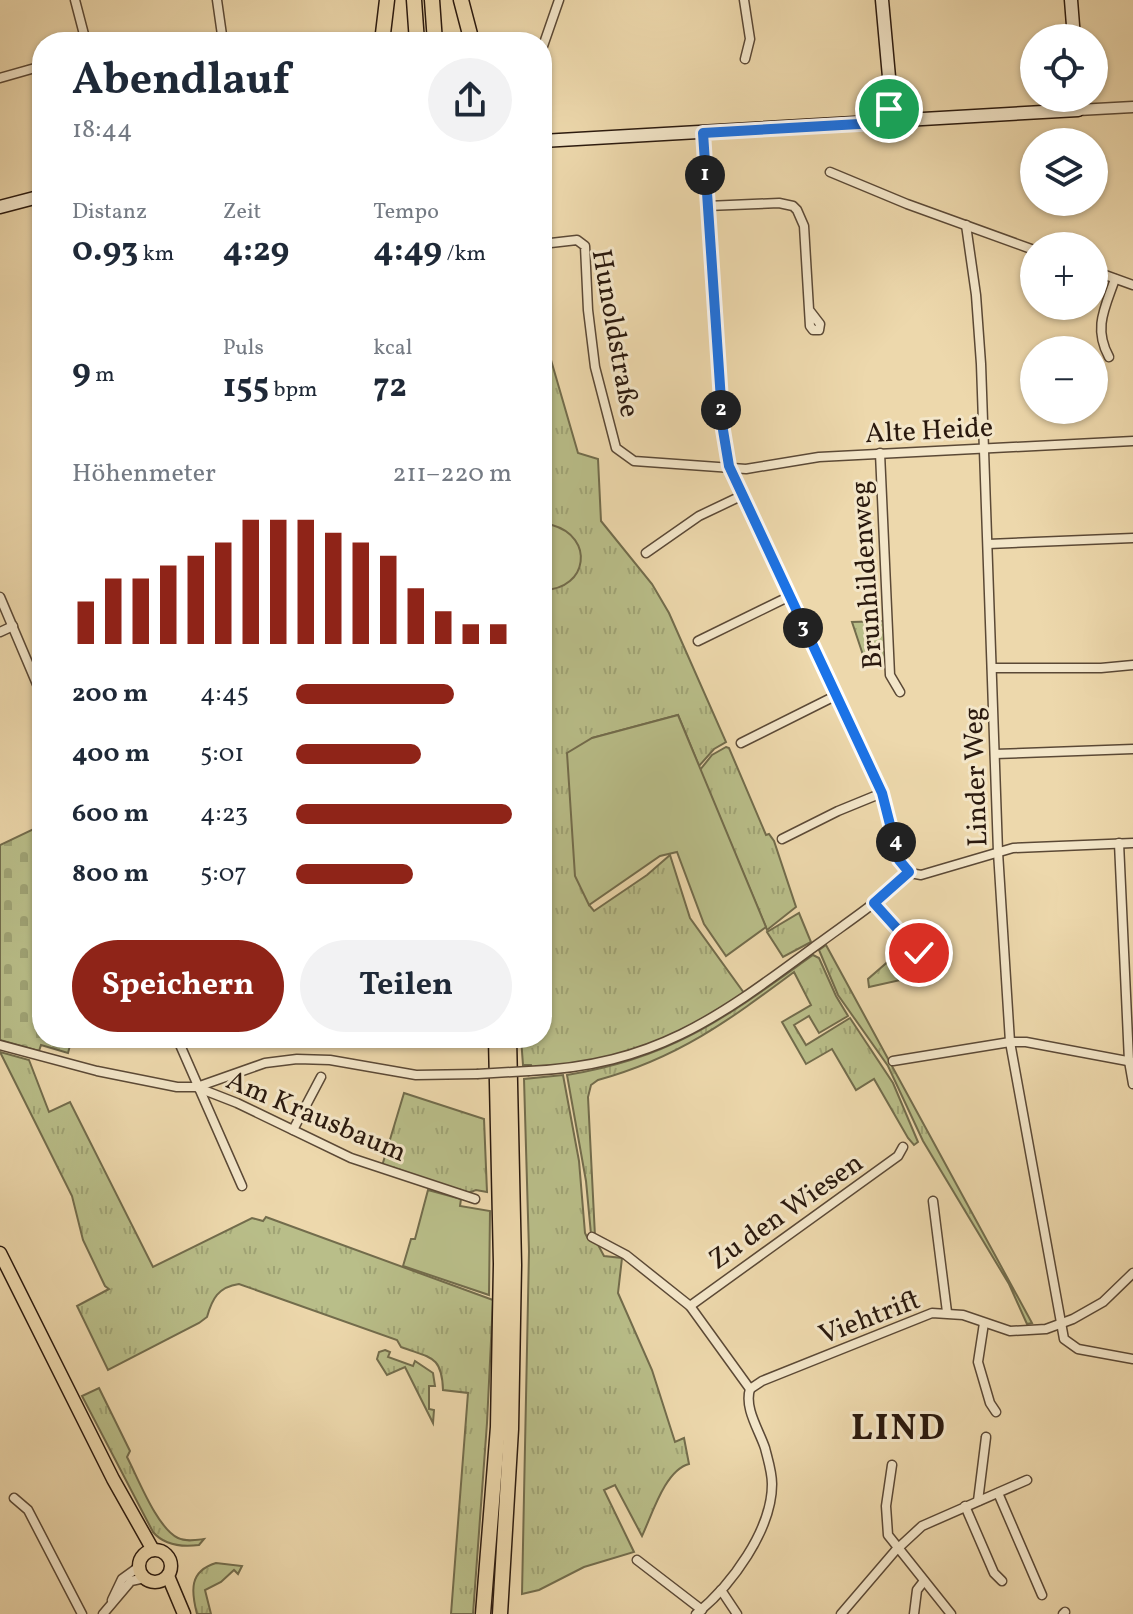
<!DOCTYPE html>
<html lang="de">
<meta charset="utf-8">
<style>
:root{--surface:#fff;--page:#f2f2f3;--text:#1f2937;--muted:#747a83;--accent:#8f2418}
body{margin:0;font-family:Vollkorn,serif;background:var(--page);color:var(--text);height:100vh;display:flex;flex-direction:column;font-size:30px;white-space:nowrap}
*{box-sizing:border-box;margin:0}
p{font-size:26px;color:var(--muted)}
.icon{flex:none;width:44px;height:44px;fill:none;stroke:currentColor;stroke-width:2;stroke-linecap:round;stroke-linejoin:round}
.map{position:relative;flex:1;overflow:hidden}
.sheet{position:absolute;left:32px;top:32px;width:520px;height:1016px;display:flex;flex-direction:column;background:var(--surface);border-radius:32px;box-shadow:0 2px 6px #0004}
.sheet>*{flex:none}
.tools{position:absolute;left:1020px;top:24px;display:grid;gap:16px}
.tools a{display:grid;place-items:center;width:88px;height:88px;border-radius:50%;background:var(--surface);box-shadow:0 2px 6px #0004;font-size:40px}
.pin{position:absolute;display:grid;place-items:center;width:68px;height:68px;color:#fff;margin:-34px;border:4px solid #fff;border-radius:50%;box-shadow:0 2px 8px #0007}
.km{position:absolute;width:40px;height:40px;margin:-20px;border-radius:50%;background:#222;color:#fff;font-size:22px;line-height:40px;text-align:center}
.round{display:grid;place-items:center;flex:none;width:84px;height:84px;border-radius:42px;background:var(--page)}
.overview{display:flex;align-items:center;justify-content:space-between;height:136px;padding:0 40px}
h1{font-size:44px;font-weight:700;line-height:60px}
.stats{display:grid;grid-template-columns:repeat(3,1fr);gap:12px;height:136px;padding:8px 40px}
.stats div{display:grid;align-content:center}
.stats b{font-size:34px;font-weight:700}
.stats small{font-size:22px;font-weight:400}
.stats p{font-size:22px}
.chart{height:224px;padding:16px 40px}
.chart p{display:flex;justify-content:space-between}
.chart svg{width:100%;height:144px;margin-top:8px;stroke:var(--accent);stroke-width:6}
.action{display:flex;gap:16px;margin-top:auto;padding:16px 40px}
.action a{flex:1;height:92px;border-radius:48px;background:var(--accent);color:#fff;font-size:32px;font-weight:700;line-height:92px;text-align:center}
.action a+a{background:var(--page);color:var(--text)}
ul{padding:0 40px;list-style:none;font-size:26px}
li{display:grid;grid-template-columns:128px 96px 1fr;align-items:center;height:60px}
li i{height:20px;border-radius:10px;background:var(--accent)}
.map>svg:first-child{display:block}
</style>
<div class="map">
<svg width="1133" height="1614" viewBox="0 0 1133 1614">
<defs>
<pattern id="grass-tufts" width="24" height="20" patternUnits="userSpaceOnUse" patternTransform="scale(2)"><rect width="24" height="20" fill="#b9be89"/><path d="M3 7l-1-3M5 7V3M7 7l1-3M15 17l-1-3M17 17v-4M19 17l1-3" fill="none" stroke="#9fa375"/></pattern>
<pattern id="cemetery-stones" width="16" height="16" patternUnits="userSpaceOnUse" patternTransform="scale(2)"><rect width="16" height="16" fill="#b9be89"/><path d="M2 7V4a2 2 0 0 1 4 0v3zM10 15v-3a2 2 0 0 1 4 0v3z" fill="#9fa375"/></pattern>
</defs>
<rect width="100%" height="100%" fill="#edd8ac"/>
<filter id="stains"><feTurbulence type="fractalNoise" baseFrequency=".0025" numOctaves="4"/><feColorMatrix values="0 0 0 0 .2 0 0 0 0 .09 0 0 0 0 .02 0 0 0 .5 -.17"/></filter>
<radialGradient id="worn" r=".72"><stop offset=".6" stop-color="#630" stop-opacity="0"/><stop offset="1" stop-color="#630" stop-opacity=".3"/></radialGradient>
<g fill="url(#grass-tufts)" stroke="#726c4c" stroke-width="2">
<path d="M542 329 578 453 598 459 601 521 652 584 669 613 726 742 714 749 699 766 678 715 592 738 589 905 594 911 647 875 670 855 690 918 744 993C700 1023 652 1048 599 1060 578 1065 554 1065 532 1068L531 1065H523L521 1038H542Z"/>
<polygon points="884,621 886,664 867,667 852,622"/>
<polygon points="726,747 729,748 766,835 769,834 774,841 796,907 767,930 700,770 712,755"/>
<polygon points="799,913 811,942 783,957 767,932"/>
<polygon points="826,945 1032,1323 1027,1324 1009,1284 923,1141 888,1066 838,995 819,950"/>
<polygon points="907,945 916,959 914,977 869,987 868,979"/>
<path d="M813 955 819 958 836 996 848 1016 819 1033 809 1016 794 1025 806 1045 850 1018 893 1083 918 1142 914 1145 908 1138 874 1079 856 1090 832 1049 806 1064 782 1022 811 1005 794 972C728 1021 678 1058 598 1080L591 1085 588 1097 595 1236 591 1234 586 1181 567 1075C674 1058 727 1016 813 955Z"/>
<path d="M0 1052 29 1060 49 1112 70 1102 153 1267 252 1218 263 1221 266 1217 493 1300 487 1423 473 1614H451L468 1393 443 1390C442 1355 430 1358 401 1347L397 1340 239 1284C218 1287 212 1299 207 1317L199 1323 108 1370 77 1306 109 1289 105 1286 83 1240 72 1196Z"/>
<path d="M563 1075 579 1161 585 1233 588 1239 596 1241 604 1256 622 1258 618 1293 652 1370 675 1442 684 1438 689 1464C665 1470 652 1515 642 1536L615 1485 604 1490 634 1552 584 1567 539 1590 522 1594 529 1251 524 1079Z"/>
<polygon points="404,1093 484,1119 487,1192 476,1190 468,1193 382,1166"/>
<polygon points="385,1350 390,1352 388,1357 413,1366 415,1361 433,1373 435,1386 429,1386 429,1409 434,1410 433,1423 405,1367 387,1375 377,1359 379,1352"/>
<path d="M99 1388 130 1451 127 1457C138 1478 157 1528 178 1538 186 1542 196 1540 204 1539L199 1545C183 1547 164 1545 153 1532L82 1396Z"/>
<path d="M216 1563 242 1566 238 1574 234 1570 221 1582 205 1590 211 1614H197C191 1591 189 1571 216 1563Z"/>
</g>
<polygon fill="url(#cemetery-stones)" stroke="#726c4c" stroke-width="2" points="42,825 42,1038 72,1038 68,1053 41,1045 39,1051 0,1040 0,845"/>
<g fill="#b9be89" stroke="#726c4c" stroke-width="2">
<path d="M552 525C595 537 588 589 544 590L542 526Z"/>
<polygon points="678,715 766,927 726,956 704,924 677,852 660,856 589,905 575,876 567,753 592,738"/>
<polygon points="428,1190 461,1199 460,1206 490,1211 489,1295 403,1266 411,1239 415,1239"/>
</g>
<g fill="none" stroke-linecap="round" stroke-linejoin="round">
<defs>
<g id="minor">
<polyline points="75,0 86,42"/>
<polyline points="217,0 223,42"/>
<polyline points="744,0 750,39 745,59"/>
<polyline points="542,49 559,0"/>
<polyline points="0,78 42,66"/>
<polyline points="703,133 723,430 729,466 882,793 902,864 910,873 921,875 1013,848 1133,843"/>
<polyline points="830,172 907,204 1034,250"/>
<polyline points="707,206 779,203 793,206 797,210 804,226 810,326 813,330 819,330 820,324 810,311"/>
<polyline points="966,225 976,295 981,364 998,852 1010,1042 1064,1339 1078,1349 1133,1359"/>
<polyline points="542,244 577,240 585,246 588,310 595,367 616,448 634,461 746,469 819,457 1133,441"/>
<polyline points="1094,271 1133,285"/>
<path d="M1109 357C1093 328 1105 308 1115 279"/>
<polyline points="880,453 890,675 900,692"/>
<polyline points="988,544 1133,538"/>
<polyline points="646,553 699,516 741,496"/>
<polyline points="0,597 42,696"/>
<polyline points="0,632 13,626"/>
<polyline points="698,641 788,597"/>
<polyline points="992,668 1101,668 1133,665"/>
<polyline points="741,743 835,696"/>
<polyline points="995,754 1133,749"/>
<polyline points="782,839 838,811 882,793"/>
<polyline points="1119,843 1129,1061 1133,1084"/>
<polyline points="874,903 922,958 926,968 920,978"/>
<polyline points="177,1038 242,1186"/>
<polyline points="0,1045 97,1071 177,1087 196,1087 237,1103 351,1158 475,1199"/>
<polyline points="893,1061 1010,1042 1026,1042 1133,1062"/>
<path d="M529 1071C657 1065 719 1017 818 944 849 921 882 900 909 872"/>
<polyline points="197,1087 265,1063 297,1059 330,1060 416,1075 477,1074"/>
<polyline points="293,1130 321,1077"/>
<polyline points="933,1201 947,1312"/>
<path d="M592 1237 626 1255 690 1306 750 1389C744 1408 759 1430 765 1448 768 1460 772 1472 772 1484 772 1530 731 1586 696 1614"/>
<polyline points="690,1306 898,1156 903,1147"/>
<polyline points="984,1323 978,1362 990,1403 996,1412"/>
<polyline points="750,1389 762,1381 932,1313 963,1315 1010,1331 1046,1329 1073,1319 1103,1302 1133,1273"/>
<polyline points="892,1465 886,1506 888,1535 951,1614"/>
<polyline points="998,1493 1042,1595"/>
<polyline points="14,1498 28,1510 82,1614"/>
<polyline points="978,1501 986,1437"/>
<polyline points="965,1506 994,1573 1002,1581"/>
<polyline points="637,1560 702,1610"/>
<polyline points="721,1590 737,1614"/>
<polyline points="112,1600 122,1579 140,1566"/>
<polyline points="103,1614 131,1581 145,1578"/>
<polyline points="841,1614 895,1551 922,1526 1027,1480"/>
<polyline points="914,1614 917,1590 924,1581"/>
<polyline points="1063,1614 1065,1612"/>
</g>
<polyline id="tertiary" points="1078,110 1133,107"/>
<g id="secondary">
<polyline points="882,0 890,88 896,109 908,121"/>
<polyline points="1071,0 1074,38"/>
<polyline points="542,141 1078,110 1077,98"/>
<polyline points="0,207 42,196"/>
</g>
<g id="primary">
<polyline points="0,1253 113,1479 153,1550"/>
<circle cx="155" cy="1566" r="16"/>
<polyline points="168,1576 184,1614"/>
</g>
<g id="motorway">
<polyline points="414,0 417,42"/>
<polyline points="432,0 435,42"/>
<polyline points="461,0 472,42"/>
<polyline points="382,42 387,0"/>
<polyline points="483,1614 498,1427 501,1264 496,1038"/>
<polyline points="500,1614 511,1429 514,1265 509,1038"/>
</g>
</defs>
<use href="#minor" stroke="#5b4936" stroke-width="11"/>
<use href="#tertiary" stroke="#5b4936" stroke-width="13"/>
<use href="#secondary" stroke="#2a190e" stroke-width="15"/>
<use href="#primary" stroke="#2a190e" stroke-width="15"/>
<use href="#motorway" stroke="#2a190e" stroke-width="17"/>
<use href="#minor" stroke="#f3e6c9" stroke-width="8"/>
<use href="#tertiary" stroke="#f3e6c9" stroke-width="10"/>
<use href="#secondary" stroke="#f3e6c9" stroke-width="12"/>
<use href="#primary" stroke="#edd8ac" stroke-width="12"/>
<use href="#motorway" stroke="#edd8ac" stroke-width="14"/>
<defs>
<polyline id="minor-bridge" points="477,1074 529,1071"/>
</defs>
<use href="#minor-bridge" stroke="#5b4936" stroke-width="11" stroke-linecap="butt"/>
<use href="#minor-bridge" stroke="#f3e6c9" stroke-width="8"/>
</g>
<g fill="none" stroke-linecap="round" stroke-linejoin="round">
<defs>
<polyline id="route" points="889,109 877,123 703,133 723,430 729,466 882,793 899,860 909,872 874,903 919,953"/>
</defs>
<use href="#route" stroke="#fff" stroke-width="16"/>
<use href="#route" stroke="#1a73e8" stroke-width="10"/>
</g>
<g text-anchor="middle" stroke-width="6" stroke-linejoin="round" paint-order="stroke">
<g font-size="28" fill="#2a190e" stroke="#f3e6c9">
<text transform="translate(617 333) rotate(80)" y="10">Hunoldstraße</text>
<text transform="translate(929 429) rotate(-3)" y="10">Alte Heide</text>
<text transform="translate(865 575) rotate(-94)" y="10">Brunhildenweg</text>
<text transform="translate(974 777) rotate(-92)" y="10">Linder Weg</text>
<text transform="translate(317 1115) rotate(23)" y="10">Am Krausbaum</text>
<text transform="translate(785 1210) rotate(-35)" y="10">Zu den Wiesen</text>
<text transform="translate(869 1316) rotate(-21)" y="10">Viehtrift</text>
</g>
<g font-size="36" font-weight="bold" letter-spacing="2" fill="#2a190e" stroke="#f3e6c9">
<text x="899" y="1439">LIND</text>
</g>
</g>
<rect width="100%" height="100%" filter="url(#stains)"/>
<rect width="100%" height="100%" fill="url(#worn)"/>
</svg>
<div class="tools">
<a><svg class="icon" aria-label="locate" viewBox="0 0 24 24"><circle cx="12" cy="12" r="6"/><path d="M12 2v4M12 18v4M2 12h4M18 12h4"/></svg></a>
<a><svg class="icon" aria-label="layers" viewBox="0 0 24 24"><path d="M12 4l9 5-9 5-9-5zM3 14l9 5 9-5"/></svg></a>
<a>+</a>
<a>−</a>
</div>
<div class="pin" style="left:889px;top:109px;background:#1e9e55"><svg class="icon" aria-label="arrive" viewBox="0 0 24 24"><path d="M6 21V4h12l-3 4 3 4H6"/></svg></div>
<div class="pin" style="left:919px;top:953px;background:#d93025"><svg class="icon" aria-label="check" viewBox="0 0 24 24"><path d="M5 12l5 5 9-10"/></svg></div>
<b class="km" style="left:705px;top:175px">1</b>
<b class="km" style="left:721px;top:410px">2</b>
<b class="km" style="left:803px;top:628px">3</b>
<b class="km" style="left:896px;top:842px">4</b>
<section class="sheet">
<div class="overview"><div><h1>Abendlauf</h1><p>18:44</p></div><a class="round"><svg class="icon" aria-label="share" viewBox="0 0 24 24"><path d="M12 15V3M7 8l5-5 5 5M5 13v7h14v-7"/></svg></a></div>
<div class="stats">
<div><p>Distanz</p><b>0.93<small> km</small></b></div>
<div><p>Zeit</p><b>4:29</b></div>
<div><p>Tempo</p><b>4:49<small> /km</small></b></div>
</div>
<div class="stats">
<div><b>9<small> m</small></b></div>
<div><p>Puls</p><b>155<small> bpm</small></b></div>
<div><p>kcal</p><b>72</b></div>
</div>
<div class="chart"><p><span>Höhenmeter</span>211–220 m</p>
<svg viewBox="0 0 160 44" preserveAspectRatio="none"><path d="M5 44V31M15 44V24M25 44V24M35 44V20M45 44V17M55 44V13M65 44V6M75 44V6M85 44V6M95 44V10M105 44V13M115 44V17M125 44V27M135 44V34M145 44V38M155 44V38"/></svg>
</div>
<ul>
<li><b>200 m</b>4:45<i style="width:73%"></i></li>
<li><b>400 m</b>5:01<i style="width:58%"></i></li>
<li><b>600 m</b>4:23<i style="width:100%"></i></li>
<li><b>800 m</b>5:07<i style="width:54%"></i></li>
</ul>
<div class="action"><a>Speichern</a><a>Teilen</a></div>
</section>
</div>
